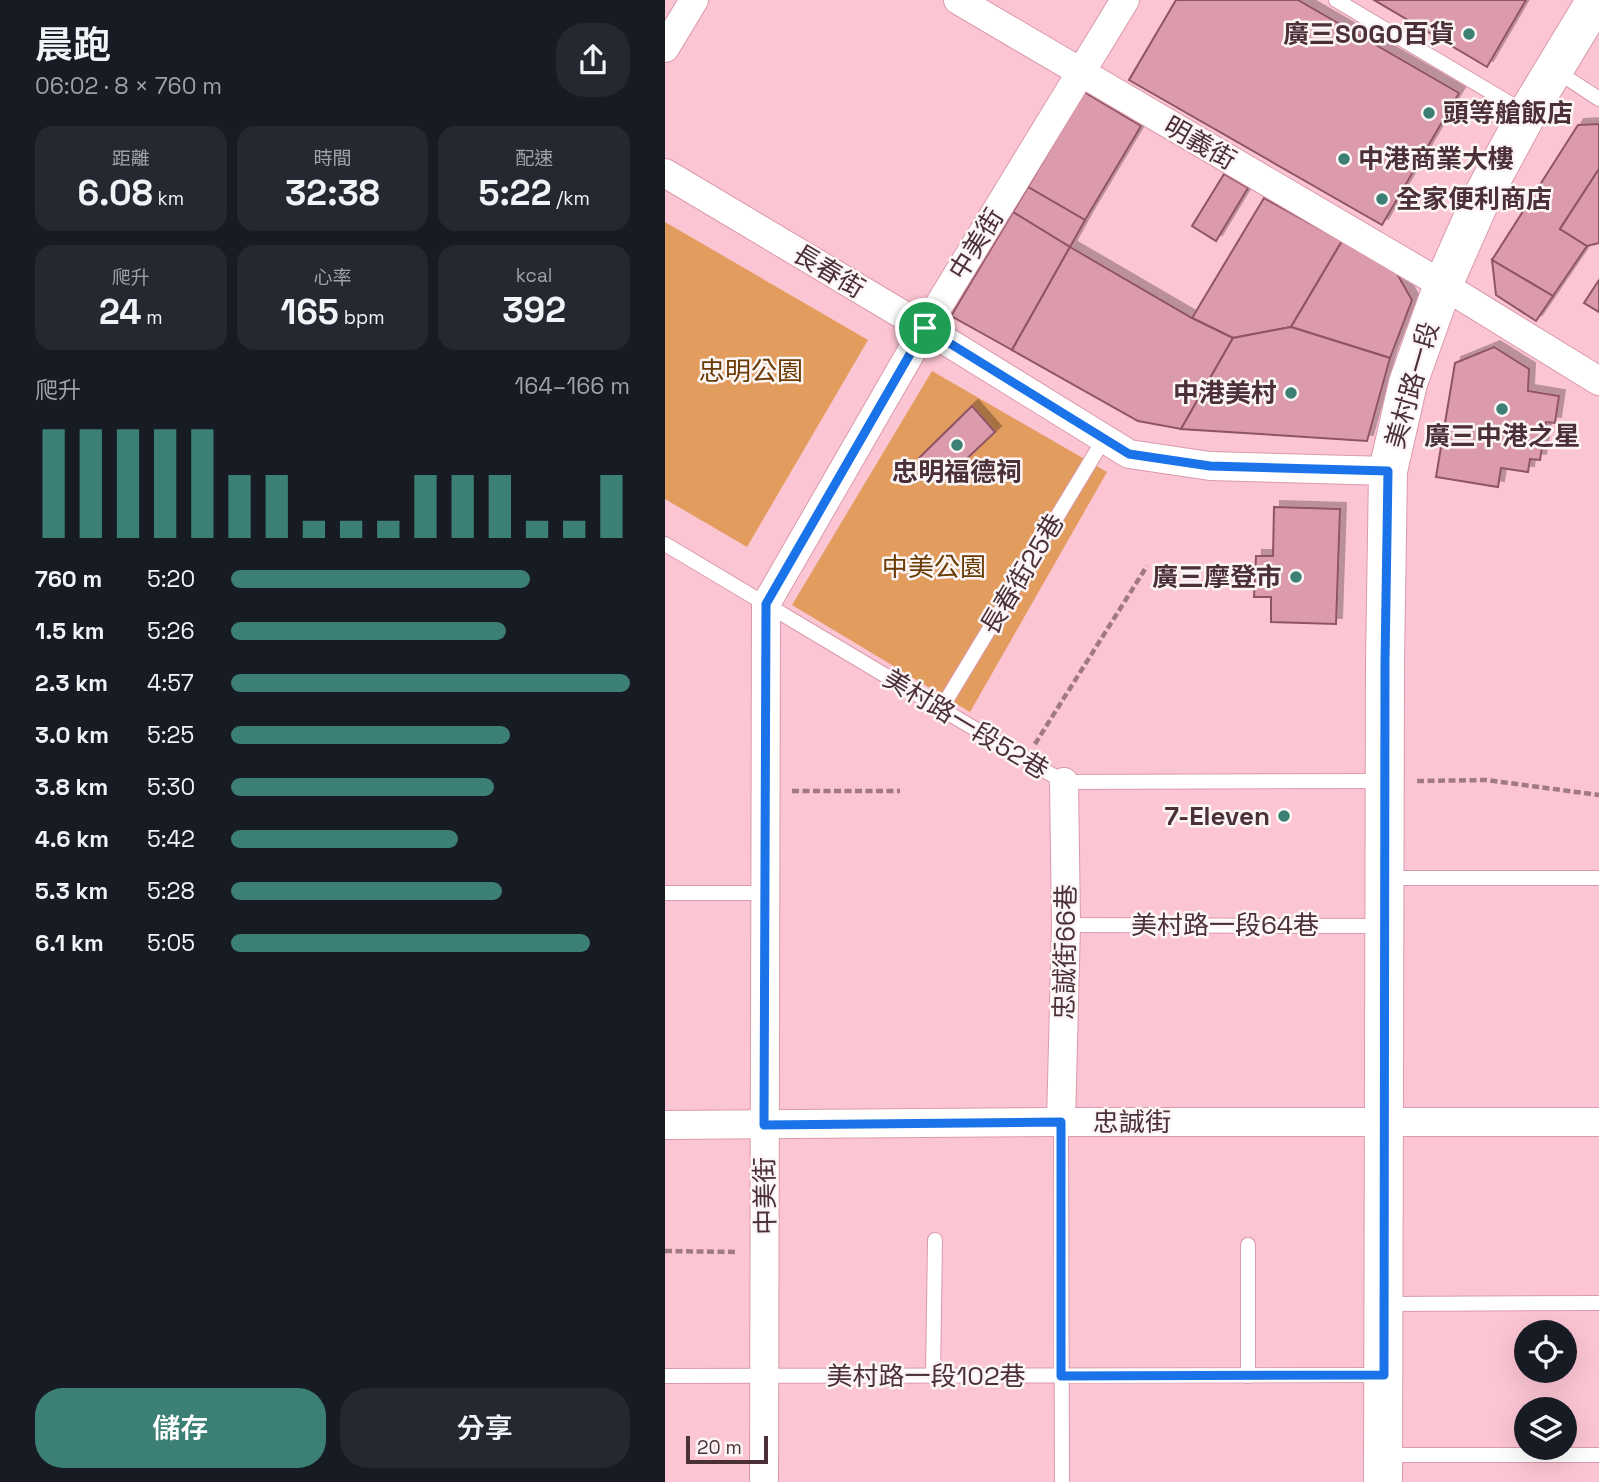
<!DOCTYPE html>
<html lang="zh-TW">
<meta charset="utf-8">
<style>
:root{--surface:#171b24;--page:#242831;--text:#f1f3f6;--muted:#9ea1a6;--accent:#3b7f75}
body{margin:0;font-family:"Space Grotesk","Noto Sans TC",sans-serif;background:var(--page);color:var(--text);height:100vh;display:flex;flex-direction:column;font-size:26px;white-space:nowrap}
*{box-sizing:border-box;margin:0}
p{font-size:23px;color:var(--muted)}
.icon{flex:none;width:38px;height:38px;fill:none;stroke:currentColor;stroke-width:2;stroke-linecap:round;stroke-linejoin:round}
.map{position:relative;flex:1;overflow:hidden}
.panel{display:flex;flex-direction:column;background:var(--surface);width:665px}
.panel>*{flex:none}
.buttons{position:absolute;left:849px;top:1320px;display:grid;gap:14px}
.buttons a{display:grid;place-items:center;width:63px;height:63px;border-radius:50%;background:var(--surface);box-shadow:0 7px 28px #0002;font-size:35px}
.scale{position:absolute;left:21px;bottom:18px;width:82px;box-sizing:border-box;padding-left:7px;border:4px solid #4b3037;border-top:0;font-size:19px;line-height:24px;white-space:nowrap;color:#4b3037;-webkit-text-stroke:5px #fcf5f6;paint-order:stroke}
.pin{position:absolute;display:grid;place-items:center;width:60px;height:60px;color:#fff;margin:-30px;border:4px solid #fff;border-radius:50%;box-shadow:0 2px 7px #0007}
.round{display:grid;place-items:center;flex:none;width:74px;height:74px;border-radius:28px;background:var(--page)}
.headline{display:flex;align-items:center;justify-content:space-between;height:119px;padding:0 35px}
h1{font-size:38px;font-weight:600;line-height:52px}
.stats{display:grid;grid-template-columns:repeat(3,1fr);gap:10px;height:119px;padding:7px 35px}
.stats div{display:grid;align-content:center;border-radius:18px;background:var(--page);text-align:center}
.stats b{font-size:35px;font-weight:600}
.stats small{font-size:19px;font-weight:400}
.stats p{font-size:19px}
.chart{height:196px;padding:14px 35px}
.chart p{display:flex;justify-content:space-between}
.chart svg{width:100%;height:126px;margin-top:7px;stroke:var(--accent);stroke-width:6}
.cta{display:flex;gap:14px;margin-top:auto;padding:14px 35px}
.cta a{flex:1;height:80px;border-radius:28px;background:var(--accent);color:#fff;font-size:28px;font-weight:600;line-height:80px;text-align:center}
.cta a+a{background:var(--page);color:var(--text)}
ul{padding:0 35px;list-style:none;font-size:23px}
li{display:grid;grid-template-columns:112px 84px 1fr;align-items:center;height:52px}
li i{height:18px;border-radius:9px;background:var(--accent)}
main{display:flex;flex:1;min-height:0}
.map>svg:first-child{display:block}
</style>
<main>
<section class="panel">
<div class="headline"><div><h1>晨跑</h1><p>06:02 · 8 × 760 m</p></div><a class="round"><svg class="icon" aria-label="share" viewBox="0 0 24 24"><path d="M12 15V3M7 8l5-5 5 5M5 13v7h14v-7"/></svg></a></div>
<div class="stats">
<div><p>距離</p><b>6.08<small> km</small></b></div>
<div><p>時間</p><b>32:38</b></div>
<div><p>配速</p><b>5:22<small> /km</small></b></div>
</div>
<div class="stats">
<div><p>爬升</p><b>24<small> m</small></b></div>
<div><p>心率</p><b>165<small> bpm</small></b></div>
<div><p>kcal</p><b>392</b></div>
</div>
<div class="chart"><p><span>爬升</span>164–166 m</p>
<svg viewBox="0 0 160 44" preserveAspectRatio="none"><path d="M5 44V6M15 44V6M25 44V6M35 44V6M45 44V6M55 44V22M65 44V22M75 44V38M85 44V38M95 44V38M105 44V22M115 44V22M125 44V22M135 44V38M145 44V38M155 44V22"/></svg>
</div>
<ul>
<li><b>760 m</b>5:20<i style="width:75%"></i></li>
<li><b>1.5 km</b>5:26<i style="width:69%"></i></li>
<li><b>2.3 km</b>4:57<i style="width:100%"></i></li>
<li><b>3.0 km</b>5:25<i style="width:70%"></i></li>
<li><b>3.8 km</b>5:30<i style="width:66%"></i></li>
<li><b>4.6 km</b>5:42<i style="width:57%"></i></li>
<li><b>5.3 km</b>5:28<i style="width:68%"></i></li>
<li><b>6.1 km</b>5:05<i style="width:90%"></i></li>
</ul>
<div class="cta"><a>儲存</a><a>分享</a></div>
</section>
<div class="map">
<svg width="934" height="1482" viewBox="0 0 934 1482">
<defs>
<filter id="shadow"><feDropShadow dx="6" dy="-6" stdDeviation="0" flood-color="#0004"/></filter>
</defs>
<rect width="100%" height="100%" fill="#fcc5d3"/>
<g fill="#e29c5d">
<polygon points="0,222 203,340 82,547 0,499"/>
<polygon points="267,371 442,472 305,712 127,605"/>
</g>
<g fill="#dc9bac" stroke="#8f5465" stroke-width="2" filter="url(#shadow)">
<polygon points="511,0 633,0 794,93 717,225 464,80"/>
<polygon points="709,0 861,0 822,67"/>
<polygon points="419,92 476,126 420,220 363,187"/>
<polygon points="934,124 934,169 895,229 922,246 888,296 827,260 913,125"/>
<polygon points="934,169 934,243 922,246 895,229"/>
<polygon points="559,174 583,188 551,241 527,226"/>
<polygon points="363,187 420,220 405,247 348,212"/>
<polygon points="599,198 677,241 626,327 568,338 527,318"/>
<polygon points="348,212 405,247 347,350 286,316"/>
<polygon points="677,241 727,265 747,300 725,358 626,327"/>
<polygon points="405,247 527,318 568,338 516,429 473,421 347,350"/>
<polygon points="827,260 888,296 871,321 831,295"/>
<polygon points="934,280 934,312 919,303"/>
<polygon points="626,327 725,358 702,441 516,429 568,338"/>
<polygon points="829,347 864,369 863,391 894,396 890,423 881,422 875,460 865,459 863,472 836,468 833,487 771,477 790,363"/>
<polygon points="307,406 330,432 275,484 254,458"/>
<polygon points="609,507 675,509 671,624 606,622 606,597 589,597 591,556 608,556"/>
</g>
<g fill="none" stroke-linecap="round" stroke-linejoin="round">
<defs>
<g id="lane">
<polyline points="671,0 861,113"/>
<polyline points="890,70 934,99"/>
<polyline points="0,544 399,782 717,781"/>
<polyline points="276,709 439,439"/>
<polyline points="721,878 934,878"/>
<polyline points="0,893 101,893"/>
<polyline points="401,925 719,926"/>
<polyline points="396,1122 397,1482"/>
<polyline points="583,1245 583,1376"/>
<polyline points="720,1304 934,1303"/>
<polyline points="0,1376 716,1375"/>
<polyline points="268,1377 270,1240"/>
<polyline points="720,1455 934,1455"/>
</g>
<g id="street">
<polyline points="293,0 778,285 934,381"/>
<polyline points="0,48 29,0"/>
<polyline points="0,173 260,328 464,454 545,466 723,471"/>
<polyline points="396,1122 401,925 399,782"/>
<polyline points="0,1125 396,1122 934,1122"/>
<polyline points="99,1482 101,604 260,328 460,0"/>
</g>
<polyline id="secondary" points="718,1482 720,662 723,471 743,383 778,285 816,199 862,114 931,0"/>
</defs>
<use href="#lane" stroke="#db9aab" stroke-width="16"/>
<use href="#street" stroke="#db9aab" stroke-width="30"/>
<use href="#secondary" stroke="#db9aab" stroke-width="40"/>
<g stroke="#a17983" stroke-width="4.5" stroke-dasharray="7 3.5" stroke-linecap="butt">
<polyline points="370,744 482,566"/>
<polyline points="752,781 821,780 934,795"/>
<polyline points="127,791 235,791"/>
<polyline points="0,1251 73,1252"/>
</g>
<use href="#lane" stroke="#fff" stroke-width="14"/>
<use href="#street" stroke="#fff" stroke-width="28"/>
<use href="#secondary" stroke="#fff" stroke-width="38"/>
</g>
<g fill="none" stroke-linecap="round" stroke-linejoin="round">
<defs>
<polygon id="route" points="260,328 464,454 545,466 723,471 720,662 719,1375 396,1376 396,1122 99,1125 101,604"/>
</defs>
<use href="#route" stroke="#fff" stroke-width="14"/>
<use href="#route" stroke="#1a73e8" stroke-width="9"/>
</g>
<g fill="#3b7f75" stroke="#fcf5f6" stroke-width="2.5">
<circle cx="804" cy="34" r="7"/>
<circle cx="764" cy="113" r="7"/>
<circle cx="679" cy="159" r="7"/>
<circle cx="717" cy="199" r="7"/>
<circle cx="626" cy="393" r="7"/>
<circle cx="837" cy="409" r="7"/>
<circle cx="292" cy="445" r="7"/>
<circle cx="631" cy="577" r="7"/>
<circle cx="619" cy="816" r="7"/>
</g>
<g text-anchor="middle" stroke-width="5" stroke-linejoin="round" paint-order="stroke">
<g font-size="26" font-weight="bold" fill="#4b3037" stroke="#fcf5f6" text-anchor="end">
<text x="790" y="43">廣三SOGO百貨</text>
<text x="778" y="122" text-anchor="start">頭等艙飯店</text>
<text x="693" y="168" text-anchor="start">中港商業大樓</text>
<text x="731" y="208" text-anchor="start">全家便利商店</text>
<text x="612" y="402">中港美村</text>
<text x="837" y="445" text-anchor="middle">廣三中港之星</text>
<text x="292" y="481" text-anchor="middle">忠明福德祠</text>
<text x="617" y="586">廣三摩登市</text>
<text x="605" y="825">7-Eleven</text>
</g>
<g font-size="26" fill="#4b3037" stroke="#fcf5f6">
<text transform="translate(535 143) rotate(30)" y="9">明義街</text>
<text transform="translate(311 244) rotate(-58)" y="9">中美街</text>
<text transform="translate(164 271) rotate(31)" y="9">長春街</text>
<text transform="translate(747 385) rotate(-74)" y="9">美村路一段</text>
<text transform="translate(357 574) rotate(-59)" y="9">長春街25巷</text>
<text transform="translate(301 724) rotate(31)" y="9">美村路一段52巷</text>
<text x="560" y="934">美村路一段64巷</text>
<text transform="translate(400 952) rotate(-89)" y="9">忠誠街66巷</text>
<text x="467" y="1131">忠誠街</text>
<text transform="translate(100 1196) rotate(-91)" y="9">中美街</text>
<text x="261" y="1385">美村路一段102巷</text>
</g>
<g font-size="26" fill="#6a3b04" stroke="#fcf5f6">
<text x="86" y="380">忠明公園</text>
<text x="269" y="576">中美公園</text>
</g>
</g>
</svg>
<div class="buttons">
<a><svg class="icon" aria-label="locate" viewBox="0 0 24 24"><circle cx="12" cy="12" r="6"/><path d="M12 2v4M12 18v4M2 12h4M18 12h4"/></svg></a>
<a><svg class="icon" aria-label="layers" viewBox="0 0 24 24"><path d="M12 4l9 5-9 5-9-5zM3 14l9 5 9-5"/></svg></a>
</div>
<div class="scale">20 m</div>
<div class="pin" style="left:260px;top:328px;background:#1e9e55"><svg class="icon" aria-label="arrive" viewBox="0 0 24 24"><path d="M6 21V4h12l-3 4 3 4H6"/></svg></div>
</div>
</main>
